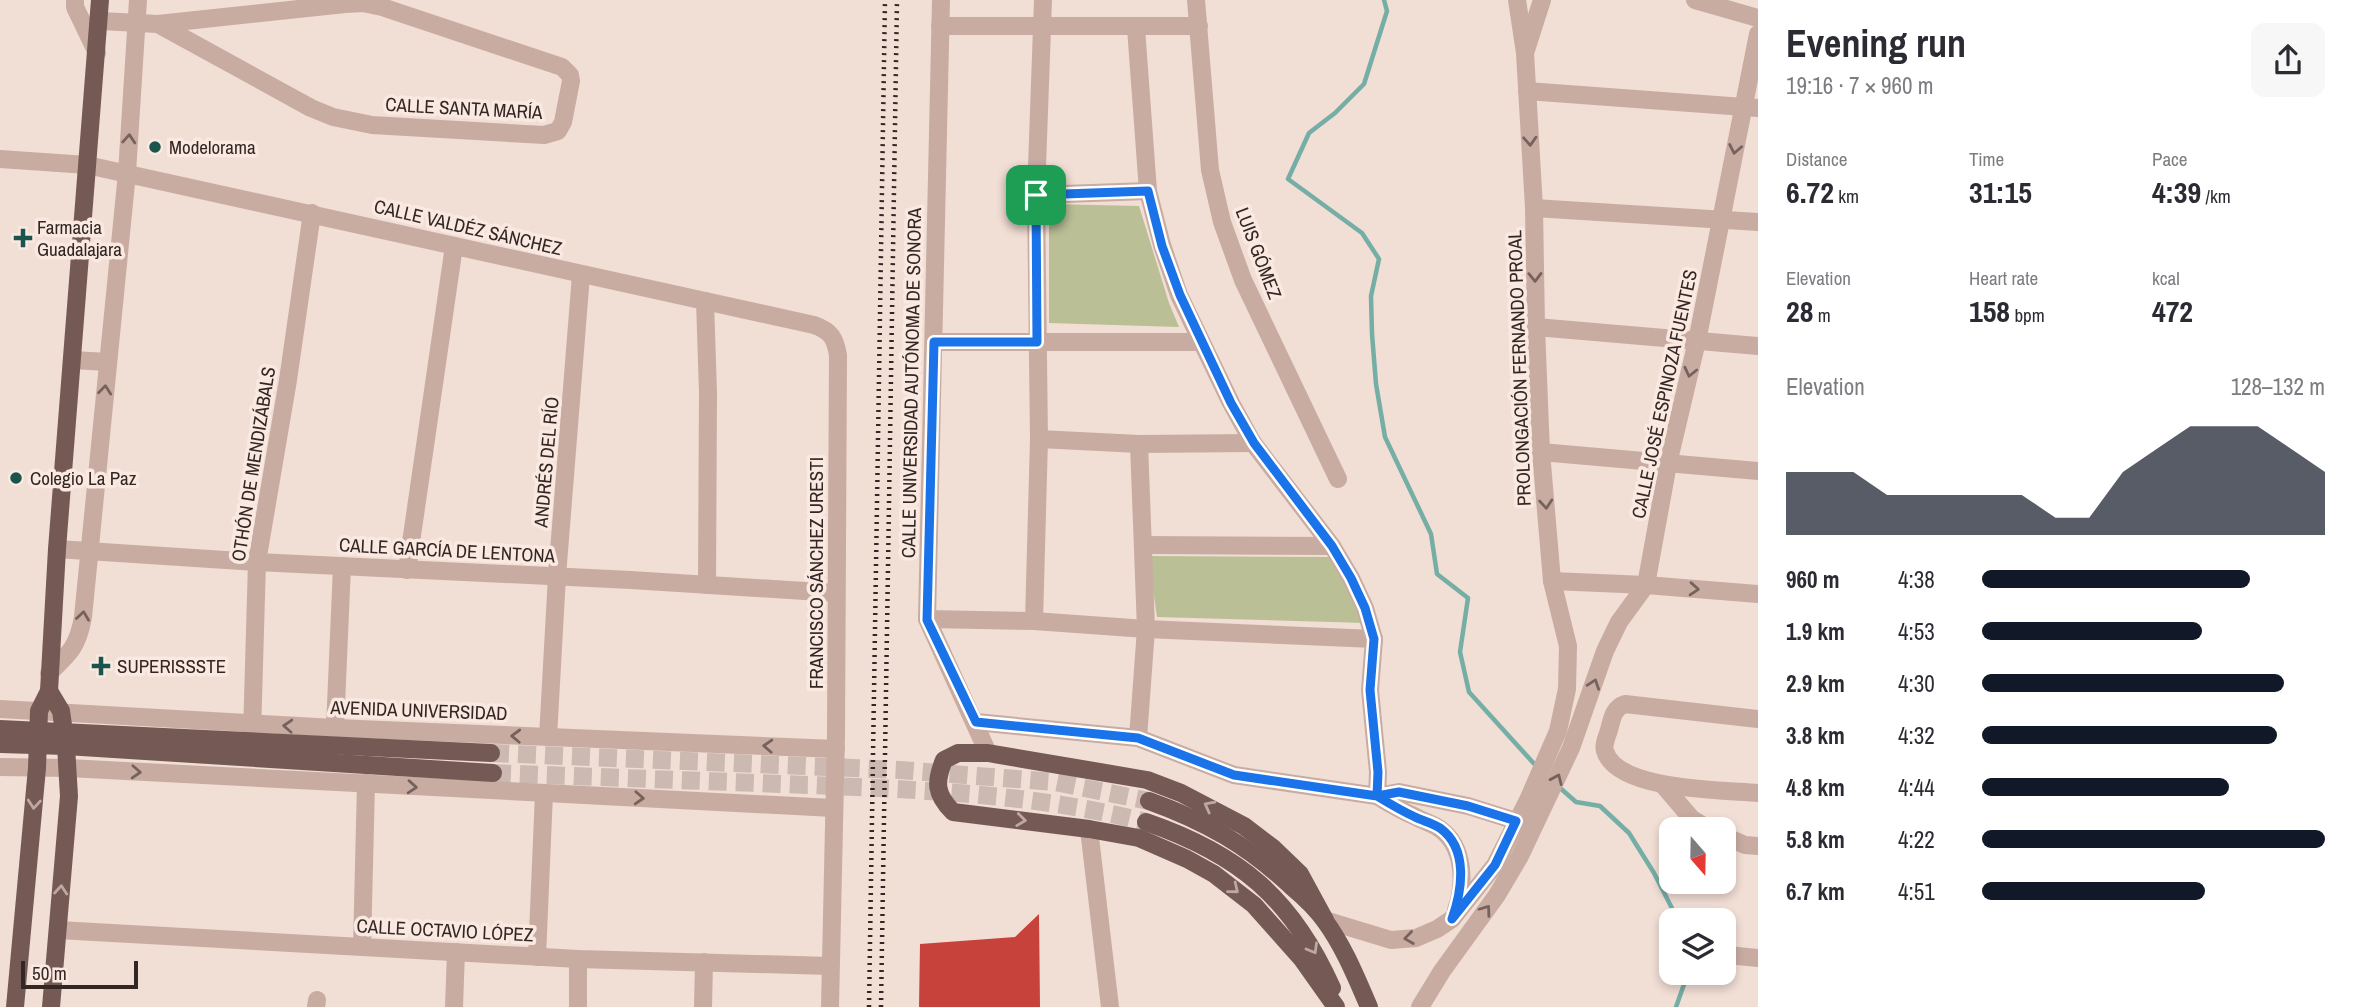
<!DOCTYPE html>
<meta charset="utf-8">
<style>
:root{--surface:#fff;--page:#f7f7f7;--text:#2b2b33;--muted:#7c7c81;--accent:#111827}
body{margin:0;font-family:"Archivo Narrow",sans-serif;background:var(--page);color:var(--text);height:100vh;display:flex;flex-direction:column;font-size:26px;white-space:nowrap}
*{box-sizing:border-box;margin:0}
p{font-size:23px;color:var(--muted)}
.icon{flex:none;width:38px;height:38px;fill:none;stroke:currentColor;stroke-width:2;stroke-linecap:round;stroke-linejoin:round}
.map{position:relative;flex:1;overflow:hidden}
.drawer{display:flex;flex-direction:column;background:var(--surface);width:595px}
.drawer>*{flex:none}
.needle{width:46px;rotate:160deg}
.buttons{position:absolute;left:1659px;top:817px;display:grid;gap:14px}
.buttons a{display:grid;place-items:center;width:77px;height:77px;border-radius:14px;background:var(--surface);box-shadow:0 4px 10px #0003;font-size:35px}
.scale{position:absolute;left:21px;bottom:18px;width:117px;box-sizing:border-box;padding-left:7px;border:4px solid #332624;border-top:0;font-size:19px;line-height:24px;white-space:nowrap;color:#332624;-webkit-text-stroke:5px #f9e9e1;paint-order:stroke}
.pin{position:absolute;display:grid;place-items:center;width:60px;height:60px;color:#fff;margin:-30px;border-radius:14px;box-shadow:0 4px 10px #0006}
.round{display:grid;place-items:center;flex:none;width:74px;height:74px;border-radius:14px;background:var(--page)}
.head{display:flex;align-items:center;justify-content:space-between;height:119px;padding:0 28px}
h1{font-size:38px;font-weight:700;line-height:52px}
.stats{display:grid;grid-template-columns:repeat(3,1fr);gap:10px;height:119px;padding:7px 28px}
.stats div{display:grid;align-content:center}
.stats b{font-size:30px;font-weight:700}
.stats small{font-size:19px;font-weight:400}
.stats p{font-size:19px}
.chart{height:196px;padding:14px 28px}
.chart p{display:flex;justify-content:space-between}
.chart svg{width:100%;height:126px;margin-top:7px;fill:var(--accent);opacity:.7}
ul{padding:0 28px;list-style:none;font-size:23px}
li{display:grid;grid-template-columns:112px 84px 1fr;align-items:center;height:52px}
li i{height:18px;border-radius:9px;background:var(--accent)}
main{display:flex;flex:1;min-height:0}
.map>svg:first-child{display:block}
</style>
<main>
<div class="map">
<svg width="1758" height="1007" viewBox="0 0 1758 1007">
<rect width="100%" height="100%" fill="#f1ded5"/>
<g fill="#babf96">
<polygon points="1049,204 1139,206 1169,303 1179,327 1049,323"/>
<polygon points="1148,556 1332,557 1366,623 1157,617"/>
</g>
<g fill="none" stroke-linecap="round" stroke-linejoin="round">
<g stroke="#74aea5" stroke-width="4.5">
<polyline points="1384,0 1387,11 1364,84 1335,113 1309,133 1288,179 1362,233 1379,259 1371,296 1372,334 1376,384 1385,437 1431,534 1437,574 1468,598 1460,652 1469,692 1537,767"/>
<polyline points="1559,787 1576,802 1600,806 1629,833 1654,873 1678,920"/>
<polyline points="1676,1007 1688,973"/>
</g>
</g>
<polygon fill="#c8423c" points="1039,914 1040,1007 919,1007 920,944 1015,937"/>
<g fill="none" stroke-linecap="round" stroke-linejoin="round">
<g stroke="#cbb9b2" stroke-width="18" stroke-dasharray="18 9" stroke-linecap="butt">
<polyline points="491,753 900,770 1055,782 1149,801"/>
<path d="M493 773C598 777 704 781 810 785 923 790 1037 794 1146 822"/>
</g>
<g stroke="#c8aca2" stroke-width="18">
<polyline points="75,0 75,7 97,53"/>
<polyline points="941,0 927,619 988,753"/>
<polyline points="1196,0 1210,170 1222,222 1243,280 1338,479"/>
<polyline points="1695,0 1758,18"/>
<polyline points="100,21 158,24 345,4 363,3 382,7 562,67 570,75 571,81 563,122 558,131 544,135 372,125 333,117 311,108 158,24"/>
<polyline points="940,26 1199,26"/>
<polyline points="1136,28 1148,191 1162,245 1179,295 1231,403 1253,443 1332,546 1351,578 1365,608 1374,639 1370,690 1378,772 1377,796"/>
<polyline points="1526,50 1542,0"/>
<polyline points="1527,91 1758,108"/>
<path d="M0 159 87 165 814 325C831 331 835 338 838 355L836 735 830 1007"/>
<polyline points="1036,195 1148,191"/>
<polyline points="1534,208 1758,222"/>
<polyline points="705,301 708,393 707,585"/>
<polyline points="1536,327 1758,346"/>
<polyline points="934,342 1201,342"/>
<polyline points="72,360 108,362"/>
<polyline points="1039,439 1139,444 1253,443"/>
<polyline points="1541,452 1758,471"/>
<polyline points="1143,545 1332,546"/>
<polyline points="57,549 257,562 631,580 836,593"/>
<polyline points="407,570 454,246"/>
<polyline points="1552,581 1646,585 1758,594"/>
<polyline points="927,619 1034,621 1146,629 1374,639"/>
<polyline points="1034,621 1039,439 1036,195 1043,0"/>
<path d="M49 673C70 653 78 646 83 617L127 173 138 0"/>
<polyline points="0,709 335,728 836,749"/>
<path d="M1758 719 1625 704C1613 708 1612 719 1609 730 1607 737 1603 744 1605 751 1617 791 1724 790 1758 793"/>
<path d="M976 722 1138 738 1234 775 1377 796C1390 804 1402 811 1416 817 1423 821 1434 824 1440 829 1465 847 1465 885 1456 910"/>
<polyline points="335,728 342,566"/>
<polyline points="252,734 257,562 288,380 312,213"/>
<polyline points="548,737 557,576 581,275"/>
<polyline points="1138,738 1146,629 1139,444"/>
<polyline points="0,767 68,768 833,808"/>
<polyline points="1663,785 1692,819 1710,830"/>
<polyline points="1377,796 1399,792 1468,806 1516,821"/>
<polyline points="1089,829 1110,1007"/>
<polyline points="1724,836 1745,845 1758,846"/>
<polyline points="1325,920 1391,940 1416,938 1437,929 1452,919 1495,865 1528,800 1558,731 1567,689 1568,646 1552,581 1541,452 1536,327 1534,208 1525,53 1517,0"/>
<polyline points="58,930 578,959 830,966"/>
<polyline points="362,947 366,783"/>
<polyline points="1728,955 1758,958"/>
<polyline points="537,957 544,793"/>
<polyline points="316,1007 317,1000"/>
<polyline points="454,1007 456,952"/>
<polyline points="578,1007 578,959"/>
<polyline points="703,1007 704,962"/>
<polyline points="1420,1007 1442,971 1497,895 1520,856 1571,748 1605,651 1619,622 1646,585 1668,464 1697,341 1758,34"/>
</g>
<g stroke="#755955" stroke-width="18">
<polyline points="49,691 61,711 66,746 69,796 51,1007"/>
<polyline points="0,729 491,753"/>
<polyline points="0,744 66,746 493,773"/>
<path d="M1149 801C1205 821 1247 845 1291 886 1303 896 1316 908 1325 921 1344 947 1356 977 1369 1007"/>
<path d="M1146 822C1239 854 1292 898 1332 988"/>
<path d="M1325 920 1300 874 1273 848 1244 826 1181 793 1147 780 988 753H958L944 760C935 782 935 794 953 812L1089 829 1139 838 1187 859 1214 874 1254 905 1302 959 1336 1007"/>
<polyline points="15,1007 37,768 39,711 49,691 57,549 100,0"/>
</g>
<g stroke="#332624" stroke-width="4.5" stroke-dasharray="2 5" stroke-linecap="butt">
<polyline points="869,1007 885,0"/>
<polyline points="881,1007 897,0"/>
</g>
</g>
<defs><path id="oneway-chevron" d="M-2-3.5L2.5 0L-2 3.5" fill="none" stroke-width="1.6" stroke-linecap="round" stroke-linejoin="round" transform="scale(1.75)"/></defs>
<g stroke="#76625d">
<use href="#oneway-chevron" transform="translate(129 139) rotate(-86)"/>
<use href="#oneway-chevron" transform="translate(1530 141) rotate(87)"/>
<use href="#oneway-chevron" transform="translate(1735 149) rotate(101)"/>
<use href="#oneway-chevron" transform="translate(1535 277) rotate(89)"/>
<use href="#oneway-chevron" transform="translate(1690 372) rotate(103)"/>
<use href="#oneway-chevron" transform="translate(105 390) rotate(-84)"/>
<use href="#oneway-chevron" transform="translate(1546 504) rotate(85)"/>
<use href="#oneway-chevron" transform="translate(1694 589) rotate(4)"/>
<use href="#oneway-chevron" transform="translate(83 616) rotate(-82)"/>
<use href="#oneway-chevron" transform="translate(1594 684) rotate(-71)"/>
<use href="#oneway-chevron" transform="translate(288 726) rotate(-177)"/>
<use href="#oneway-chevron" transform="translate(516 736) rotate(-178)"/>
<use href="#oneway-chevron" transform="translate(768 746) rotate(-177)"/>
<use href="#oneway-chevron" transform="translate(136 772) rotate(3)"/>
<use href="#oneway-chevron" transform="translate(1557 779) rotate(-66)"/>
<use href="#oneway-chevron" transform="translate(412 787) rotate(4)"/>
<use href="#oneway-chevron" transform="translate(639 798) rotate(3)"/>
<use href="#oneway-chevron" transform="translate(1486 910) rotate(-54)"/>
<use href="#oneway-chevron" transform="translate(1409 938) rotate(172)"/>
</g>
<g stroke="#bea8a2">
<use href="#oneway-chevron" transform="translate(34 804) rotate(95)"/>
<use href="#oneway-chevron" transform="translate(1209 806) rotate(-152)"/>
<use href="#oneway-chevron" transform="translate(1021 820) rotate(7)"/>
<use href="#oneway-chevron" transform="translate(1234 889) rotate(39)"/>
<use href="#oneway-chevron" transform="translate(61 890) rotate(-85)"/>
<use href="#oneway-chevron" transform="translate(1313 949) rotate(60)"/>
</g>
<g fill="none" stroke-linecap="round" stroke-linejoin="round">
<defs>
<path id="route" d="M1036 195 1037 342H934L927 620 976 722 1138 738 1234 775 1377 796C1390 804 1402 811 1415 817 1423 821 1433 823 1440 828 1469 849 1462 891 1452 919L1495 865 1516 821 1468 806 1399 792 1377 796 1378 772 1370 690 1374 639 1365 608 1351 578 1332 546 1254 443 1231 403 1180 295 1162 246 1148 191 1036 195"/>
</defs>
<use href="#route" stroke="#fff" stroke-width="14"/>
<use href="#route" stroke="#1a73e8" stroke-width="9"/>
</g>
<g fill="#1a544c" stroke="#f9e9e1" stroke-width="2.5">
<circle cx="155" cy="147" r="7"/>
<path d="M19.5 227.5h7v7h7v7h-7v7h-7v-7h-7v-7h7z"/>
<circle cx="16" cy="478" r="7"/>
<path d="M97.5 655.5h7v7h7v7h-7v7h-7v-7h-7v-7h7z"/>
</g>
<g text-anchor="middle" stroke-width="7" stroke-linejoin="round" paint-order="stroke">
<g font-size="19" fill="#332624" stroke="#f9e9e1">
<text transform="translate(464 108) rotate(3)" y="7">CALLE SANTA MARÍA</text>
<text transform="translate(468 227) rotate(13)" y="7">CALLE VALDÉZ SÁNCHEZ</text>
<text transform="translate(1259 253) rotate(69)" y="7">LUIS GÓMEZ</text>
<text transform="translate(1519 368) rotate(-92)" y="7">PROLONGACIÓN FERNANDO PROAL</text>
<text transform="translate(911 383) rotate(-89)" y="7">CALLE UNIVERSIDAD AUTÓNOMA DE SONORA</text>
<text transform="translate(1664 394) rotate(-78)" y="7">CALLE JOSÉ ESPINOZA FUENTES</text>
<text transform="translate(546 462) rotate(-85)" y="7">ANDRÉS DEL RÍO</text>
<text transform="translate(253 464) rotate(-81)" y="7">OTHÓN DE MENDIZÁBALS</text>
<text transform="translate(447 550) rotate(3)" y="7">CALLE GARCÍA DE LENTONA</text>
<text transform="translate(816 573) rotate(-90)" y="7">FRANCISCO SÁNCHEZ URESTI</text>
<text transform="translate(419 710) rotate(2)" y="7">AVENIDA UNIVERSIDAD</text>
<text transform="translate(445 930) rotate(3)" y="7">CALLE OCTAVIO LÓPEZ</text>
</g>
<g font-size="19" fill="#332624" stroke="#f9e9e1" text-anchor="start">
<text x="169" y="154">Modelorama</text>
<text x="37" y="234">Farmacia<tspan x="37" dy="22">Guadalajara</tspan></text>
<text x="30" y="485">Colegio La Paz</text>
<text x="117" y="673">SUPERISSSTE</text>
</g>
</g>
</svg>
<div class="buttons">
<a><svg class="needle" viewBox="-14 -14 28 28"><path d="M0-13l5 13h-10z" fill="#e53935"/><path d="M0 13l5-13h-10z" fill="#7c7c81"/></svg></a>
<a><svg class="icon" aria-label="layers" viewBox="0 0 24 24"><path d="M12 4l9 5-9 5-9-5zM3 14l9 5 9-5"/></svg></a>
</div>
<div class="scale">50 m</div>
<div class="pin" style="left:1036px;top:195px;background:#1e9e55"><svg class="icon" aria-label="arrive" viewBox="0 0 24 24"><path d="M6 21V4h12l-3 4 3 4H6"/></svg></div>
</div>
<section class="drawer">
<div class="head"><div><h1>Evening run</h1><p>19:16 · 7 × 960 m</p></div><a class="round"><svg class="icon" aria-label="share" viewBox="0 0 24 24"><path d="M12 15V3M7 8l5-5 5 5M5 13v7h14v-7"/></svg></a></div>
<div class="stats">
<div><p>Distance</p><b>6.72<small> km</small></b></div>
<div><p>Time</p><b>31:15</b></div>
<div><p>Pace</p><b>4:39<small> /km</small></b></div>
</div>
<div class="stats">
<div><p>Elevation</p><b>28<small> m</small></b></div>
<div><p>Heart rate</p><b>158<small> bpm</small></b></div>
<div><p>kcal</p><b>472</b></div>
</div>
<div class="chart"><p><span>Elevation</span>128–132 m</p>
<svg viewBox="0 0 160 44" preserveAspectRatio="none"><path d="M0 44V22L10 22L20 22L30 30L40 30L50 30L60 30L70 30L80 38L90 38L100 22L110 14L120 6L130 6L140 6L150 14L160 22V44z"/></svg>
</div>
<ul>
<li><b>960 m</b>4:38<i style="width:78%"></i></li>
<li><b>1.9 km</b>4:53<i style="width:64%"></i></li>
<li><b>2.9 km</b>4:30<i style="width:88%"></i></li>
<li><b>3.8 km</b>4:32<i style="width:86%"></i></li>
<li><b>4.8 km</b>4:44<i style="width:72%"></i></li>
<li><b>5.8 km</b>4:22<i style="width:100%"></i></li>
<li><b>6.7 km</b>4:51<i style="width:65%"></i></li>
</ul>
</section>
</main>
